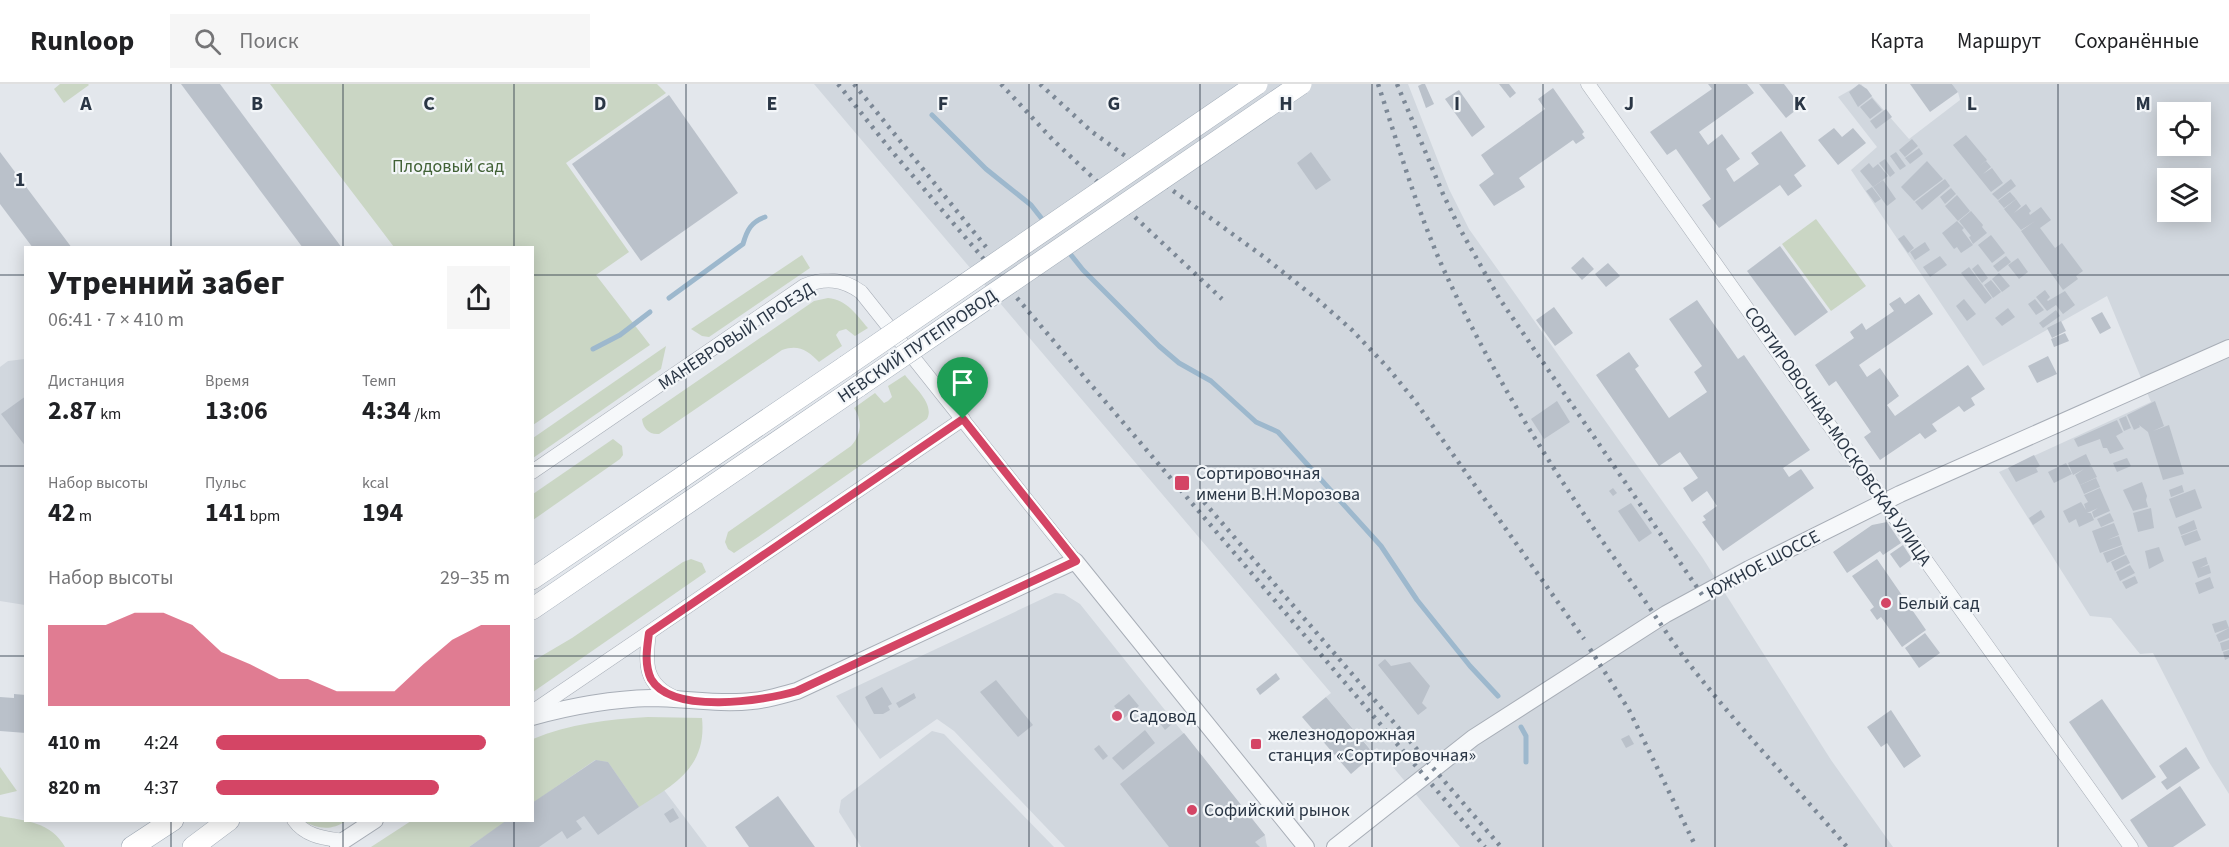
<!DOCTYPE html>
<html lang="ru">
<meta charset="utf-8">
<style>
:root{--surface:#fff;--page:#f6f6f6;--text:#202124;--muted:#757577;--line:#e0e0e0;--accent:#d44565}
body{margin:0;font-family:"Source Sans 3",sans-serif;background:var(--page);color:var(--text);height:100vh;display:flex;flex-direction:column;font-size:22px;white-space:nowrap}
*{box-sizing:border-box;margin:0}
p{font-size:20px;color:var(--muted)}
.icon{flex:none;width:33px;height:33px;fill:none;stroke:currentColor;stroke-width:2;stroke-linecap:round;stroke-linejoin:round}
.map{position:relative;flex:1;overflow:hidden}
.drawer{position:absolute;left:24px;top:162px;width:510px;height:576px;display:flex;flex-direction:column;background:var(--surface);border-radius:0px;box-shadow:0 3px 15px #0003}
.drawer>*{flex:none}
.controls{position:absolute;left:2157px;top:18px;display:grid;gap:12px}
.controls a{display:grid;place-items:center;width:54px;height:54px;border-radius:0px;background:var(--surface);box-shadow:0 3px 15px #0003;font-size:30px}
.pin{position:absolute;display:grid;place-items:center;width:51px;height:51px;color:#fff;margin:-62px -26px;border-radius:50% 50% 50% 0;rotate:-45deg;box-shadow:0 0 6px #0007}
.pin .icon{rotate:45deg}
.round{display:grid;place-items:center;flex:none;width:63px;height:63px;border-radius:0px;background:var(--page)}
.summary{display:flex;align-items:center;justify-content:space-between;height:102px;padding:0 24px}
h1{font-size:33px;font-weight:700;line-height:45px}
.metrics{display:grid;grid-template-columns:repeat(3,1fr);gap:9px;height:102px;padding:6px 24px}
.metrics div{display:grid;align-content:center}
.metrics b{font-size:26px;font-weight:700}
.metrics small{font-size:16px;font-weight:400}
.metrics p{font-size:16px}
.chart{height:168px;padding:12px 24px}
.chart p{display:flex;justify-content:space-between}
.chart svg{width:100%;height:108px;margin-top:6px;fill:var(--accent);opacity:.7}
ul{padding:0 24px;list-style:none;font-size:20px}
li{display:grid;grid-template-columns:96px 72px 1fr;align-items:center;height:45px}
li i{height:15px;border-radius:8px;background:var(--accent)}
header{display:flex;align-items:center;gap:36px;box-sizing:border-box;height:84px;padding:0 30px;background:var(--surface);border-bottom:2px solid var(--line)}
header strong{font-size:28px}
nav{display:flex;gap:33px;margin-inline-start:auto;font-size:21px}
.search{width:420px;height:54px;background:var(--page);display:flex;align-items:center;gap:15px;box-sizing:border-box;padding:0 21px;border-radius:0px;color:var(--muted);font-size:22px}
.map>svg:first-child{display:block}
</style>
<header>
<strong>Runloop</strong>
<div class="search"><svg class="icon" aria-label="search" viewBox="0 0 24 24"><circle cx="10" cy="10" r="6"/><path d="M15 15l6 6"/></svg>Поиск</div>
<nav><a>Карта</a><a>Маршрут</a><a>Сохранённые</a></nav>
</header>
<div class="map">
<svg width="2229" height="763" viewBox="0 0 2229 763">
<rect width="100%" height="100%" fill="#e3e7ec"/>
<g fill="#d1d7de" fill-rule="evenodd">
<polygon points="814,0 1408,0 1449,105 1469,145 1702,473 1831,676 1893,763 1460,763 1377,664 1372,667 1326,613 1331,609"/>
<path d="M1861 0 1909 55 1960 16 1958 8 1952 0H2229V710L2209 678 2153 569 2140 570 2111 534 2090 532 1999 388 2151 318 2107 212 1983 282 1851 86 1877 63 1838 13ZM2168 28H2200V62H2168ZM2168 94H2200V128H2168Z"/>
<polygon points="25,275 25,521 0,517 0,283 8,277"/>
<polygon points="1055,509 1064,510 1080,520 1265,751 1267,763 1065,763 954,647 937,635 880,675 836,612"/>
<polygon points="932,647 944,650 1054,763 861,763 839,728 841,716"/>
<polygon points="596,675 608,677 661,702 707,763 468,763 532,736 533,719"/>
</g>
<g fill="#cad6c4">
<polygon points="60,0 88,0 89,1 64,19 54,5"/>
<polygon points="270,0 657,0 666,9 566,79 629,168 596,191 650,261 533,341 532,164 394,163"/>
<polygon points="1816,135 1866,202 1831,227 1782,160"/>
<polygon points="802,171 810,184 709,253 702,252 691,245"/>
<path d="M828 214C847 216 856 230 868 244L855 252 846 245 839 247 836 251 842 262 819 278C808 266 798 260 782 266L659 350C649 351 643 344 642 335L814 217Z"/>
<polygon points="666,262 661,285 533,374 533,354"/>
<path d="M905 291C914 303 935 320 927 335L758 453 734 469 728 465 725 458 728 448 851 362C861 351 863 337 854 324L875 309 884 319 888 317 892 313 888 302Z"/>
<polygon points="613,355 622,362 623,371 620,375 533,436 533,410"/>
<polygon points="691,475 702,479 706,488 533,608 533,577 572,554 683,478"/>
<path d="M648 633 702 634C707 683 675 700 639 723L608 678 595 676 533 719V655C569 640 608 635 648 633Z"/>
<polygon points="0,683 17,707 0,711"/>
<path d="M0 732C26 737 51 738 65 763H0Z"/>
<path d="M303 737H346C331 747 318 745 303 737Z"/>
<polygon points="411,737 507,737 469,763 371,763"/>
</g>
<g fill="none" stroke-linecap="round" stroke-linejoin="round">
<g stroke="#9db8cd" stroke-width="5">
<polyline points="932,31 986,85 1031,121 1046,140"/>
<polyline points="1067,166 1083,186 1159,262 1179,279 1211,297 1256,338 1278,348 1381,462 1417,516 1470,582 1498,612"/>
<path d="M669 214 743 160C747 146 751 138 765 133"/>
<polyline points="593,265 620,251 650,228"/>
<polyline points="1521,643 1526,652 1526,678"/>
</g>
</g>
<g fill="#bac1ca">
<polygon points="181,0 220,0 342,164 303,164"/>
<polygon points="1422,0 1425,0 1434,20 1426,24 1418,2"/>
<polygon points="1499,0 1509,0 1516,9 1510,14"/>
<polygon points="1708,0 1747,0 1754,9 1699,48 1708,61 1722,50 1740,75 1726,85 1734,98 1759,80 1751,69 1781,47 1806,82 1794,91 1802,102 1788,112 1780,101 1719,144 1702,121 1711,115 1676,65 1667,71 1650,48 1712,5"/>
<polygon points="1759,0 1784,0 1801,22 1786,34"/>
<polygon points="1859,0 1867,5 1872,12 1858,23 1849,8"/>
<polygon points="1910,0 1952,0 1958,8 1930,28"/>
<polygon points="1553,4 1584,48 1582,50 1585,54 1576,60 1573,56 1519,94 1525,103 1494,122 1479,101 1494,90 1481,71 1545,25 1538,15"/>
<polygon points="1459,6 1485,43 1472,53 1445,15"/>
<polygon points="669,11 738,109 641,177 572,80"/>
<polygon points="1872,14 1882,26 1870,35 1860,23"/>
<polygon points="1886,25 1892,33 1876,45 1870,37"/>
<polygon points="1834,44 1842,53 1853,44 1866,59 1838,81 1818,56"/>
<polygon points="1966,51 1987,76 1978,83 1986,77 1991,83 1983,90 1992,84 2003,99 1991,108 1953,61"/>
<polygon points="1912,55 1918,62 1905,73 1899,66"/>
<polygon points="1919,64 1923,70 1910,80 1905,74"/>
<polygon points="0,68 72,164 33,164 0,120"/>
<polygon points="1311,68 1331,96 1316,106 1297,79"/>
<polygon points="1896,68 1906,82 1900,86 1890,72"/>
<polygon points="1885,75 1895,89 1890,93 1879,79"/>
<polygon points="1927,77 1943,95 1914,117 1901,103"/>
<polygon points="1869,79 1873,84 1878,80 1888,92 1873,103 1860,87"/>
<polygon points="1945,95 1950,102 1922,126 1915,118"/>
<polygon points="2011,95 2016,102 1998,116 1992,110"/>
<polygon points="1883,96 1896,115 1887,122 1873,103"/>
<polygon points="1872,103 1881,115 1875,119 1866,107"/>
<polygon points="1951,104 1956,110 1945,120 1940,113"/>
<polygon points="2010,108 2016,115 2004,124 1998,117"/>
<polygon points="1957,111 1970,127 1958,137 1945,122"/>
<polygon points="2016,115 2021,122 2014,129 2026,120 2031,127 2029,129 2030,131 2041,123 2051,136 2040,144 2055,164 2062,159 2083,187 2076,192 2078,195 2063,206 2021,147 2035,137 2021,146 2004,125"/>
<polygon points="1971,127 1983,141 1982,143 1987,149 1973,160 1969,153 1971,152 1959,137"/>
<polygon points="1957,137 1964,144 1962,146 1973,161 1961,169 1957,163 1954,165 1942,149"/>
<polygon points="1904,151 1914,164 1908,169 1898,155"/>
<polygon points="1991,151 2005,169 1992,179 1978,161"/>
<polygon points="1925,158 1930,166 1915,176 1910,168"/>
<polygon points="1780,162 1828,228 1795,252 1747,187"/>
<polygon points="1940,172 1947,181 1930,193 1923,183"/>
<polygon points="2006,172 2011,178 1998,188 1993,182"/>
<polygon points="1583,173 1594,185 1582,196 1571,184"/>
<polygon points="2018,174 2028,188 2019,195 2008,181"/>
<polygon points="1608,179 1620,192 1606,203 1595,190"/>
<polygon points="1978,180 1988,194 1982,199 1972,185"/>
<polygon points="1969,183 1992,214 1985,220 1961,189"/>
<polygon points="1999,189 2010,202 2002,208 1992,195"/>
<polygon points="1991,196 2001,208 1993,214 1984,201"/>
<polygon points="2045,206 2050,213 2047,216 2048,217 2065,207 2075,221 2063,230 2056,221 2047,227 2036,213"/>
<polygon points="1919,210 1933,230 1859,281 1867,293 1880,284 1899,312 1887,321 1895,332 1968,281 1985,305 1971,314 1975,321 1964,328 1959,322 1932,340 1937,347 1925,355 1920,349 1880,376 1864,353 1871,348 1836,297 1829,302 1815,281 1854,254 1850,248 1862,239 1866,246 1894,227 1889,220 1900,213 1905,220"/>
<polygon points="1964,215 1976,230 1967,237 1956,222"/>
<polygon points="2035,215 2044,226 2036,231 2028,220"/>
<polygon points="1697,216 1738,275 1744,271 1810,366 1783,384 1789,393 1801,385 1814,404 1723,467 1702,438 1706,436 1703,432 1717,422 1707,407 1692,418 1683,404 1698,394 1680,368 1659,382 1596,291 1629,268 1639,282 1635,285 1669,334 1707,308 1694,288 1702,282 1669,235"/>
<polygon points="1554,223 1573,249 1555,262 1536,236"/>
<polygon points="2008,224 2015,233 2002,242 1995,234"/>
<polygon points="2056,226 2060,232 2043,244 2039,239"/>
<polygon points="2102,228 2111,244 2100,250 2091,234"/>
<polygon points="2061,237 2066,247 2052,254 2047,244"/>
<polygon points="2065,249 2069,257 2054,263 2051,255"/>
<polygon points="2048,272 2057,290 2037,299 2028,282"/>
<polygon points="26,312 26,363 1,330"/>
<polygon points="1557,317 1570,338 1544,355 1531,335"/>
<polygon points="2155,317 2164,342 2153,347 2169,341 2184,390 2163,396 2148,348 2139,341 2140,343 2134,346 2127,331"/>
<polygon points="2126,332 2131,344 2124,347 2119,335"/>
<polygon points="2117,336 2123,348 2116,352 2124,365 2110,370 2107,364 2103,364 2100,355 2078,363 2074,355"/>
<polygon points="2086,370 2091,381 2089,382 2092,383 2097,393 2080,401 2075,391 2084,385 2073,391 2068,379"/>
<polygon points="2034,371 2040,382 2036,384 2038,388 2016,398 2008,384"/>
<polygon points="2127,374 2131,382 2117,388 2113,379"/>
<polygon points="2066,379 2072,390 2054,399 2048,388"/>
<polygon points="2096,394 2100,403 2084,410 2080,401"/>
<polygon points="2142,398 2147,412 2146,416 2148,423 2133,427 2123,406"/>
<polygon points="2182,401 2184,408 2171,413 2169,406"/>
<polygon points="1613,404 1617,409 1613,412 1609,407"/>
<polygon points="2100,404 2110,427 2094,434 2092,428 2098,424 2087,429 2091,429 2094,436 2079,443 2076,435 2069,439 2063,427 2081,418 2086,426 2084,420 2088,418 2084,411"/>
<polygon points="2195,405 2202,424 2176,434 2169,415"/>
<polygon points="1631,419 1652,449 1639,458 1618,427"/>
<polygon points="2151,424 2154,444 2138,448 2133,429"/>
<polygon points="2041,426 2045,433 2033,441 2029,434"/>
<polygon points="2110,429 2114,437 2101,443 2097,435"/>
<polygon points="2194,436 2197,445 2181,451 2178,443"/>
<polygon points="1887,438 1901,459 1883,471 1880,467 1847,489 1833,468 1872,441"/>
<polygon points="2114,439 2119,451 2107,456 2119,452 2122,461 2100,469 2092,447"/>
<polygon points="2197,446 2201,456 2185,462 2181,452"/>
<polygon points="1903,461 1912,475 1900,484 1890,470"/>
<polygon points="2122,462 2125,470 2107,479 2103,469"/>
<polygon points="2159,463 2164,477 2149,485 2145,467"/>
<polygon points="2126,471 2130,479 2115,487 2111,478"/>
<polygon points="2206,473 2208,480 2200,484 2209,481 2211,489 2198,494 2192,478"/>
<polygon points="1877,475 1926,546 1902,563 1881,533 1877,536 1870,526 1874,523 1852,492"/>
<polygon points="2130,481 2135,489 2120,497 2116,488"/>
<polygon points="2135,492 2138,499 2126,505 2122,498"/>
<polygon points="2210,493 2214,504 2199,510 2195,499"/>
<polygon points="2226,536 2229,544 2215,549 2212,540"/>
<polygon points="2229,544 2229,554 2219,558 2216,551"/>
<polygon points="1925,549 1940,569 1919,584 1905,564"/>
<polygon points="2229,556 2229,565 2222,567 2220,559"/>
<polygon points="2229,566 2229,574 2225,576 2223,568"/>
<polygon points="1385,575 1391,582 1410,578 1430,602 1422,619 1427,624 1418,631 1378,581"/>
<polygon points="1276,589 1280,595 1260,611 1256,605"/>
<polygon points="996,596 1033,641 1018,653 980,608"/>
<polygon points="882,603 892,620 888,622 890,626 883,630 874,630 865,613"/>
<polygon points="914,609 916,614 899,624 896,619"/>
<polygon points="14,610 26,611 26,649 0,647 0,613 14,614"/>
<polygon points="1129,610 1139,622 1124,634 1114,622"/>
<polygon points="1326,613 1374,670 1351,690 1302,633"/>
<polygon points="2102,615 2156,693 2122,716 2069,638"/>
<polygon points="1891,626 1921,672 1904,684 1887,659 1881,663 1867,643"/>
<polygon points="1166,632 1172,640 1165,646 1159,638"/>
<polygon points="1145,646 1155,659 1123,686 1112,674"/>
<polygon points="1184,649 1265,751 1255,758 1260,763 1169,763 1120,700"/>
<polygon points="1629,651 1634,660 1626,664 1621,655"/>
<polygon points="1099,661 1108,672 1103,676 1094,665"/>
<polygon points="2186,663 2200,684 2167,706 2161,698 2167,694 2159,682"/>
<polygon points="596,676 608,678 639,723 598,751 584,732 576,737 582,745 567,755 562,747 539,763 469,763 507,736 532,736 532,719"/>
<polygon points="2180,702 2206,741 2173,763 2148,763 2130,736"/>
<polygon points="778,712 815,763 749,763 735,743"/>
<polygon points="673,724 679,734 670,739 664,730"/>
</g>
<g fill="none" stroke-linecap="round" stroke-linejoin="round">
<defs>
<g id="minor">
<polyline points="1588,0 1876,407 2131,763"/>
<path d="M532 388 804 202C825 193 843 195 861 208L1075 477"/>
<path d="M649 549C645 579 644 601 676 614"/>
<polyline points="532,628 963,335"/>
<path d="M294 736C306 753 325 754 343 757"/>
</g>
<g id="tertiary">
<path d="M532 633C572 622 610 615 651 614 684 614 719 621 752 617 767 616 782 611 797 607L1075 477 1306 763"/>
<polyline points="338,763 343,757 375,736"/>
<polyline points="1335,763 1473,654 1666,530 1749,485 1900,410 2229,264"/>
</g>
<g id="primary">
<polyline points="532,495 846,282"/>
<polyline points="532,525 859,302"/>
<polyline points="132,763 173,736"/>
<polyline points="193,763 229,736"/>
</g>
</defs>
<use href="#minor" stroke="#a8aeb7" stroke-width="15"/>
<use href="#tertiary" stroke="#a8aeb7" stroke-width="18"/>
<use href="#primary" stroke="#a2acb8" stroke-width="22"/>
<use href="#minor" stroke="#f6f8fa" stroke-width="14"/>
<use href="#tertiary" stroke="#f6f8fa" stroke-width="16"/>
<use href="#primary" stroke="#fff" stroke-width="21"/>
<g stroke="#7c8896" stroke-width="4.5" stroke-dasharray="3 6" stroke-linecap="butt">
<polyline points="838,0 890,65 1485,763"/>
<polyline points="854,0 986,163"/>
<polyline points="1001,0 1053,56 1222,215"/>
<polyline points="1040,0 1091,47 1264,173 1318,216 1352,246 1388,284 1415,317 1584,555"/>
<path d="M1378 0C1400 66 1419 134 1449 197 1501 307 1568 411 1640 510 1657 534 1672 558 1690 581 1739 644 1795 702 1847 763"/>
<polyline points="1397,0 1443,110 1460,145 1499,214 1705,515"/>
<polyline points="1204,418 1501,763"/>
<polyline points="1590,565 1629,626 1696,763"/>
</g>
<defs>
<g id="primary-bridge">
<polyline points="846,282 1257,0"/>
<polyline points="859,302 1301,0"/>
</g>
</defs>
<use href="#primary-bridge" stroke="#a2acb8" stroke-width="22" stroke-linecap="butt"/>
<use href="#primary-bridge" stroke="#fff" stroke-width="21"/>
</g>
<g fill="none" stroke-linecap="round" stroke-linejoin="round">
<defs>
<path id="route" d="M963 335 1076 477 797 607C764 617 672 631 651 595 644 580 647 564 649 549Z"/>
</defs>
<use href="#route" stroke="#fff" stroke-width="12"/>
<use href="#route" stroke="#d44565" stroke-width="8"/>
</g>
<path fill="none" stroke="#2a3645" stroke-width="1.5" stroke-opacity="0.55" d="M171 0V164M343 0V164M514 0V164M686 0V763M857 0V763M1029 0V763M1200 0V763M1372 0V763M1543 0V763M1715 0V763M1886 0V763M2058 0V763M0 191H26M532 191H2229M0 382H26M532 382H2229M0 572H26M532 572H2229M171 736V763M343 736V763M514 736V763"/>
<g fill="#d44565" stroke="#f3f6f9" stroke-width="2">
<rect x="1174" y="391" width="16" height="16" rx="3"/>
<circle cx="1886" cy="519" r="6"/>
<circle cx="1117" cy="632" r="6"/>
<rect x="1250" y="654" width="12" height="12" rx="3"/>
<circle cx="1192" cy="726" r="6"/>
</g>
<g text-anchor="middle" stroke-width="4.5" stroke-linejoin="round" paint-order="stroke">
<g font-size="18" fill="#426237" stroke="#f3f6f9">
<text x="448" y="88">Плодовый сад</text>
</g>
<g font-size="18" fill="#2a3645" stroke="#f3f6f9">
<text transform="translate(736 252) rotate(-33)" y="6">МАНЕВРОВЫЙ ПРОЕЗД</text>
<text transform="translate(917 262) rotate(-34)" y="6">НЕВСКИЙ ПУТЕПРОВОД</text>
<text transform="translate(1838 352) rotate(55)" y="6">СОРТИРОВОЧНАЯ-МОСКОВСКАЯ УЛИЦА</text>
<text transform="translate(1763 480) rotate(-28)" y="6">ЮЖНОЕ ШОССЕ</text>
</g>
<g font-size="18" fill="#2a3645" stroke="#f3f6f9" text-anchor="start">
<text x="1196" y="395">Сортировочная<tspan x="1196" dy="21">имени В.Н.Морозова</tspan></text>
<text x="1898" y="525">Белый сад</text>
<text x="1129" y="638">Садовод</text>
<text x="1268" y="656">железнодорожная<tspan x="1268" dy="21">станция «Сортировочная»</tspan></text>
<text x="1204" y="732">Софийский рынок</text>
</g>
</g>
<g font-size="20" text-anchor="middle" font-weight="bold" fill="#2a3645" stroke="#f3f6f9" stroke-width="4.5" stroke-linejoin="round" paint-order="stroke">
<text x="86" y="26">A</text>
<text x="257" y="26">B</text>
<text x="429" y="26">C</text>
<text x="600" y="26">D</text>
<text x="772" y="26">E</text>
<text x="943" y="26">F</text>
<text x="1114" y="26">G</text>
<text x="1286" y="26">H</text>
<text x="1457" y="26">I</text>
<text x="1629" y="26">J</text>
<text x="1800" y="26">K</text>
<text x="1972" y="26">L</text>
<text x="2143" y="26">M</text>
<text x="20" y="102">1</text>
</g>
</svg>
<div class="controls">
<a><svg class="icon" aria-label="locate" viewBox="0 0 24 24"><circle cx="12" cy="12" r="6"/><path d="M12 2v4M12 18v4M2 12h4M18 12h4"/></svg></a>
<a><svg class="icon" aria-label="layers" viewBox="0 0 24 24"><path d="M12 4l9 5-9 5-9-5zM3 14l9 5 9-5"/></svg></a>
</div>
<div class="pin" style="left:963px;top:335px;background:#1e9e55"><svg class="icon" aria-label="arrive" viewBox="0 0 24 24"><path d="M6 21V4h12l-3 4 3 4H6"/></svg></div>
<section class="drawer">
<div class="summary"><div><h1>Утренний забег</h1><p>06:41 · 7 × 410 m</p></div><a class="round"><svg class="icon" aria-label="share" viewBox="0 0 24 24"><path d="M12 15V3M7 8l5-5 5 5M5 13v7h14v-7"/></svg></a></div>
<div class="metrics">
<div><p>Дистанция</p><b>2.87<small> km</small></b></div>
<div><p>Время</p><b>13:06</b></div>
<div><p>Темп</p><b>4:34<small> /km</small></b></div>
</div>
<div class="metrics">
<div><p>Набор высоты</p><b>42<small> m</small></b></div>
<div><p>Пульс</p><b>141<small> bpm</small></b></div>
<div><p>kcal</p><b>194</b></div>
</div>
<div class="chart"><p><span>Набор высоты</span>29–35 m</p>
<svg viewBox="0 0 160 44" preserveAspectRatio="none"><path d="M0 44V11L10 11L20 11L30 6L40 6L50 11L60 22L70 27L80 33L90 33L100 38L110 38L120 38L130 27L140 17L150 11L160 11V44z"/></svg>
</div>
<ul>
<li><b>410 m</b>4:24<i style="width:92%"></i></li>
<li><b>820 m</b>4:37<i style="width:76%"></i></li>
</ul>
</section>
</div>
